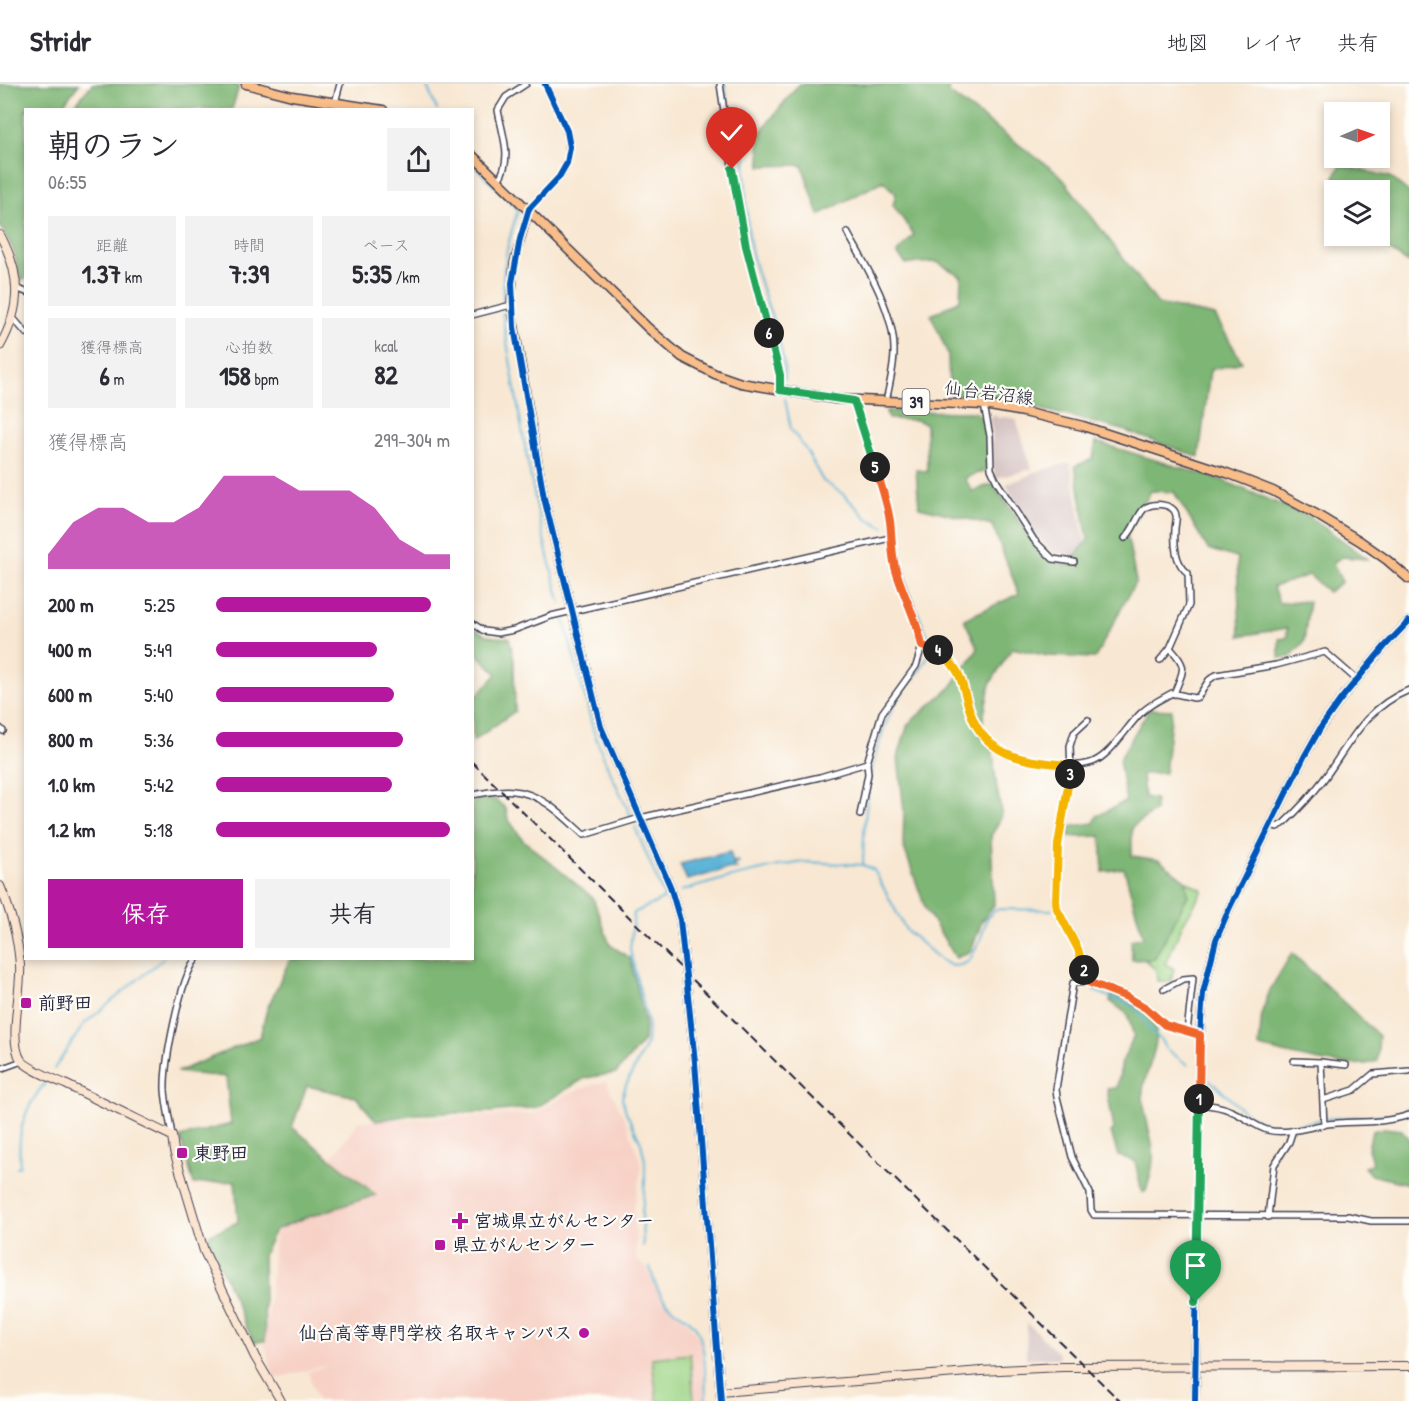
<!DOCTYPE html>
<html lang="ja">
<meta charset="utf-8">
<style>
:root{--surface:#fff;--page:#f2f2f3;--text:#2b2b33;--muted:#7c7c81;--line:#e1e1e2;--accent:#b5179e}
body{margin:0;font-family:"Patrick Hand","Klee One",sans-serif;background:var(--page);color:var(--text);height:100vh;display:flex;flex-direction:column;font-size:22px;white-space:nowrap}
*{box-sizing:border-box;margin:0}
p{font-size:20px;color:var(--muted)}
.icon{flex:none;width:33px;height:33px;fill:none;stroke:currentColor;stroke-width:2;stroke-linecap:round;stroke-linejoin:round}
.map{position:relative;flex:1;overflow:hidden}
.drawer{position:absolute;left:24px;top:24px;width:450px;height:852px;display:flex;flex-direction:column;background:var(--surface);border-radius:0px;box-shadow:0 3px 9px #0003}
.drawer>*{flex:none}
.needle{width:39px;rotate:88deg}
.fabs{position:absolute;left:1324px;top:18px;display:grid;gap:12px}
.fabs a{display:grid;place-items:center;width:66px;height:66px;border-radius:0px;background:var(--surface);box-shadow:0 3px 9px #0003;font-size:30px}
.pin{position:absolute;display:grid;place-items:center;width:51px;height:51px;color:#fff;margin:-62px -26px;border-radius:50% 50% 50% 0;rotate:-45deg;box-shadow:0 0 6px #0007}
.pin .icon{rotate:45deg}
.km{position:absolute;width:30px;height:30px;margin:-15px;border-radius:50%;background:#222;color:#fff;font-size:16px;line-height:30px;text-align:center}
.round{display:grid;place-items:center;flex:none;width:63px;height:63px;border-radius:0px;background:var(--page)}
.headline{display:flex;align-items:center;justify-content:space-between;height:102px;padding:0 24px}
h1{font-size:33px;font-weight:700;line-height:45px}
.figures{display:grid;grid-template-columns:repeat(3,1fr);gap:9px;height:102px;padding:6px 24px}
.figures div{display:grid;align-content:center;border-radius:0px;background:var(--page);text-align:center}
.figures b{font-size:26px;font-weight:700}
.figures small{font-size:16px;font-weight:400}
.figures p{font-size:16px}
.chart{height:168px;padding:12px 24px}
.chart p{display:flex;justify-content:space-between}
.chart svg{width:100%;height:108px;margin-top:6px;fill:var(--accent);opacity:.7}
.button{display:flex;gap:12px;margin-top:auto;padding:12px 24px}
.button a{flex:1;height:69px;border-radius:0px;background:var(--accent);color:#fff;font-size:24px;font-weight:700;line-height:69px;text-align:center}
.button a+a{background:var(--page);color:var(--text)}
ul{padding:0 24px;list-style:none;font-size:20px}
li{display:grid;grid-template-columns:96px 72px 1fr;align-items:center;height:45px}
li i{height:15px;border-radius:8px;background:var(--accent)}
header{display:flex;align-items:center;gap:36px;box-sizing:border-box;height:84px;padding:0 30px;background:var(--surface);border-bottom:2px solid var(--line)}
header strong{font-size:28px}
nav{display:flex;gap:33px;margin-inline-start:auto;font-size:21px}
.map>svg:first-child{display:block}
</style>
<header>
<strong>Stridr</strong>
<nav><a>地図</a><a>レイヤ</a><a>共有</a></nav>
</header>
<div class="map">
<svg width="1409" height="1317" viewBox="0 0 1409 1317">
<rect width="100%" height="100%" fill="#fdfcf7"/>
<filter id="ink" filterUnits="userSpaceOnUse"><feTurbulence type="fractalNoise" baseFrequency=".0167" numOctaves="2"/><feDisplacementMap in="SourceGraphic" scale="12" xChannelSelector="R" yChannelSelector="G"/><feConvolveMatrix kernelMatrix="1 2 1 2 8 2 1 2 1" color-interpolation-filters="sRGB"/></filter>
<filter id="wash" filterUnits="userSpaceOnUse"><feTurbulence type="fractalNoise" baseFrequency=".008" numOctaves="4" result="noise"/><feDisplacementMap in="SourceGraphic" scale="24" xChannelSelector="R" yChannelSelector="G"/><feGaussianBlur stdDeviation="1.35" result="paint"/><feColorMatrix in="noise" values="0 0 0 0 0 0 0 0 0 0 0 0 0 0 0 0 0 1.4 0 .05"/><feComposite in="paint" operator="in"/></filter>
<g filter="url(#wash)">
<rect width="100%" height="100%" fill="#f8e7d2"/>
<polygon fill="#f7d1c6" points="606,997 627,1040 642,1082 634,1124 637,1176 646,1183 662,1216 689,1240 701,1258 705,1317 318,1317 308,1288 333,1279 274,1295 265,1261 275,1151 359,1037 535,1030 569,1009"/>
<g fill="#d2bfbf">
<polygon points="995,331 998,334 1005,333 1016,335 1032,385 996,394 993,384 992,347 989,333"/>
<polygon points="1070,379 1088,473 1071,474 1067,470 1054,469 1030,446 1006,400 1029,392 1031,389"/>
<polygon points="1027,1239 1059,1270 1059,1274 1026,1274"/>
</g>
<g fill="#9dd587" stroke="#607c61" stroke-width="1.5">
<polygon points="1186,797 1203,806 1183,840 1165,880 1174,885 1171,897 1157,897 1156,886 1145,876 1154,875 1188,811"/>
<polygon points="690,1270 694,1317 657,1317 652,1274"/>
</g>
<g fill="#7eb674" stroke="#506c58" stroke-width="1.5">
<polygon points="0,0 79,0 60,25 26,26 26,195 21,196 13,165 0,142"/>
<polygon points="92,0 232,0 239,3 232,25 76,25 73,23"/>
<polygon points="799,0 947,0 949,9 1060,91 1158,220 1215,232 1242,278 1210,286 1199,373 1120,345 1036,324 949,309 948,270 931,231 960,216 961,192 937,178 906,180 897,169 914,151 893,121 896,110 883,97 819,131 802,81 761,82 758,51"/>
<polygon points="1341,81 1390,93 1409,108 1409,179 1378,159 1374,152 1380,152 1380,106 1341,106 1334,93"/>
<polygon points="886,327 975,328 987,339 990,364 987,386 965,394 972,407 993,400 1033,457 1067,482 1088,456 1075,382 1093,375 1096,358 1224,397 1308,432 1368,475 1342,473 1333,479 1342,498 1328,508 1309,491 1273,503 1279,519 1309,517 1304,558 1290,573 1279,574 1279,555 1287,554 1287,544 1240,552 1237,474 1208,465 1174,408 1151,407 1127,450 1136,497 1095,574 1048,572 1012,564 990,600 981,646 992,659 996,699 1002,732 991,752 994,821 982,837 971,867 956,874 926,826 903,761 904,727 898,673 908,640 951,603 978,565 964,535 1019,510 992,441 919,423 916,386 927,387 926,340 917,336 888,335"/>
<path d="M473 543C483 551 496 555 509 553L514 575 515 627 473 657 472 617 497 590 473 565Z"/>
<polygon points="1149,625 1172,626 1165,689 1142,690 1144,713 1155,715 1155,727 1132,743 1132,772 1159,776 1186,797 1188,811 1154,875 1132,876 1131,856 1143,853 1124,784 1103,788 1101,752 1070,753 1068,743 1094,739 1097,732 1126,717 1119,676"/>
<polygon points="478,715 495,715 506,725 508,735 523,756 593,814 610,861 630,874 645,938 644,957 616,989 585,994 537,1023 490,1028 416,1030 376,1037 356,1013 307,1002 292,1043 376,1111 302,1135 275,1146 263,1171 265,1257 253,1258 207,1152 238,1138 235,1097 194,1100 180,1053 231,1040 226,993 177,988 260,953 267,925 290,875 472,874 472,720"/>
<path d="M1292 869 1379 952 1377 977C1349 988 1289 970 1259 963L1262 928 1270 906Z"/>
<path d="M1112 910C1127 917 1149 927 1155 944 1161 960 1144 990 1143 1007 1142 1027 1151 1047 1153 1067 1154 1081 1150 1094 1146 1107L1142 1109 1135 1077 1118 1072 1111 1048 1114 1045 1107 1005 1117 1004 1122 978 1134 952 1127 930 1110 917Z"/>
<polygon points="1384,1044 1402,1046 1409,1055 1409,1100 1371,1091 1364,1083 1373,1081 1368,1065 1372,1047"/>
</g>
<polygon fill="#57b1d5" stroke="#3c6a88" stroke-width="1.5" points="730,768 733,778 738,777 739,779 733,781 737,785 732,786 731,784 687,796 680,780"/>
<g fill="none" stroke-linecap="round" stroke-linejoin="round">
<g stroke="#57b1d5" stroke-width="2">
<polyline points="426,0 437,26"/>
<path d="M725 0 730 36C734 39 741 42 743 48 747 61 745 76 745 89 745 108 746 126 748 144 752 197 783 243 785 295"/>
<path d="M472 80 518 126C508 157 501 185 503 218"/>
<path d="M502 229C519 326 533 426 561 520"/>
<polyline points="785,315 791,345 806,366 823,397 843,410 868,435 884,443"/>
<polyline points="894,449 907,505"/>
<polyline points="564,536 594,649 606,679 631,732"/>
<polyline points="635,743 665,814 634,829 630,866 648,939 647,959 626,1001 622,1014 626,1028 641,1059 645,1077 645,1097 642,1130 643,1162"/>
<path d="M863 781C864 726 869 669 895 620 906 601 924 587 930 566 932 555 914 521 909 510"/>
<polyline points="681,807 727,794 779,782 804,778 863,781 874,786 906,846 941,876 952,882 961,881 969,877 980,857 987,834 994,827 1000,825 1052,826"/>
<polyline points="1066,835 1082,863 1092,896"/>
<polyline points="1093,903 1095,907 1130,921 1139,928 1148,944 1161,956 1165,964 1188,981"/>
<polyline points="54,985 84,940 164,874"/>
<path d="M1208 995C1235 1015 1249 1044 1287 1042 1298 1042 1309 1038 1320 1036"/>
<polyline points="1326,1035 1398,1030 1409,1023"/>
<path d="M17 1083 20 1082C17 1048 23 1026 45 999"/>
<path d="M650 1183C654 1200 662 1217 676 1227 683 1232 690 1235 695 1242 707 1260 705 1296 706 1317"/>
</g>
</g>
</g>
<g filter="url(#ink)">
<g fill="none" stroke-linecap="round" stroke-linejoin="round">
<defs>
<g id="street">
<polyline points="720,0 740,136 780,291 780,306"/>
<polyline points="335,19 340,0"/>
<path d="M499 95C513 74 502 50 498 26L506 13 526 0"/>
<path d="M529 125C539 115 549 105 558 95 583 63 559 30 545 0"/>
<path d="M847 148C866 181 895 229 894 268 894 284 889 302 886 318"/>
<polyline points="16,204 26,208"/>
<polyline points="472,231 511,221"/>
<polyline points="13,234 26,249"/>
<polyline points="984,321 990,352 991,385 997,398 1034,456 1053,475 1074,478"/>
<path d="M1125 454C1134 446 1136 434 1143 426 1150 417 1174 419 1176 431 1177 436 1175 441 1175 445 1174 460 1175 480 1188 489L1189 521 1170 564C1189 584 1183 586 1174 610"/>
<polyline points="472,539 484,547 498,549 514,546 551,532 890,454"/>
<path d="M922 562C933 563 938 566 946 574 952 581 959 587 962 596 970 616 970 639 985 655 998 669 1017 673 1034 677 1052 681 1076 684 1093 678 1111 671 1127 642 1141 629 1150 620 1161 615 1172 609L1194 614 1198 613 1209 596 1216 591 1276 581 1325 568 1357 596"/>
<polyline points="1160,576 1170,564"/>
<polyline points="0,644 3,647"/>
<path d="M472 711C486 709 501 705 514 707 543 710 564 733 584 751L640 734 820 693 867 679 882 629 916 582 922 562 919 544 895 481 890 454V438L882 404 854 317"/>
<polyline points="860,731 868,690 867,679"/>
<path d="M1271 741 1277 743 1283 740C1298 726 1312 711 1324 695 1350 659 1365 624 1409 606"/>
<polyline points="1088,898 1078,865 1059,828 1056,817 1058,761 1071,688 1070,662 1074,649 1088,636"/>
<polyline points="1164,905 1183,895 1193,894 1187,948"/>
<polyline points="1200,951 1165,941 1146,924 1127,913 1088,898 1073,899 1056,1005 1057,1013 1072,1073 1090,1109 1091,1126 1094,1131 1348,1132 1371,1137 1409,1137"/>
<polyline points="1294,977 1321,978 1324,1041"/>
<polyline points="1321,978 1346,981"/>
<polyline points="0,985 22,977"/>
<polyline points="1323,1016 1354,1006 1373,990 1409,987"/>
<path d="M1199 1020C1210 1021 1221 1022 1231 1027 1244 1032 1254 1042 1267 1046 1286 1051 1308 1043 1327 1040 1354 1037 1383 1040 1409 1031"/>
<path d="M172 1052C170 1037 166 1021 165 1006 164 980 180 893 197 874"/>
<polyline points="1268,1133 1274,1081 1289,1058 1293,1046"/>
</g>
<g id="secondary">
<polyline points="529,125 514,179 511,221 544,414 601,643 670,802 680,836 695,978 721,1317"/>
<path d="M0 151C21 190 22 223 0 262"/>
<path d="M0 802C11 828 18 852 20 881 22 907 8 956 21 976 28 985 54 995 65 1000 101 1018 137 1035 172 1052L174 1067 204 1167 255 1273 281 1317"/>
<polyline points="720,1308 981,1287 1062,1283 1409,1282"/>
<polyline points="1195,1317 1200,951 1203,909 1216,856 1229,825 1304,673 1321,643 1341,615 1385,562 1409,537"/>
</g>
<g id="primary">
<polyline points="246,0 292,12 383,26"/>
<polyline points="472,71 648,244 682,273 715,290 741,299 835,315 984,321 1024,328 1083,342 1227,389 1273,407 1314,429 1360,457 1387,476 1409,495"/>
</g>
</defs>
<use href="#street" stroke="#424052" stroke-width="8"/>
<use href="#secondary" stroke="#424052" stroke-width="10"/>
<use href="#primary" stroke="#424052" stroke-width="11"/>
<use href="#street" stroke="#fff" stroke-width="5"/>
<use href="#secondary" stroke="#fce5d0" stroke-width="8"/>
<use href="#primary" stroke="#f8bd89" stroke-width="8"/>
<polyline stroke="#22223b" stroke-width="2" stroke-dasharray="9 4.5" stroke-linecap="butt" points="472,678 1120,1317"/>
<defs>
<g id="cycleway">
<polyline points="545,0 567,47 570,63 567,79 559,93 529,125 520,155 512,199 514,243 544,414 601,643 670,802 680,836 695,978 721,1317"/>
<polyline points="1195,1317 1200,951 1203,909 1216,856 1229,825 1304,673 1321,643 1341,615 1385,562 1409,537"/>
</g>
</defs>
<use href="#cycleway" stroke="#fdfcf7" stroke-width="10"/>
<use href="#cycleway" stroke="#0057b8" stroke-width="6"/>
</g>
</g>
<g fill="none" stroke-linecap="round" stroke-linejoin="round" filter="url(#ink)">
<defs>
<polyline id="split-1" points="1196,1218 1199,1015"/>
<polyline id="split-2" points="1084,886 1088,898 1127,913 1146,924 1165,941 1200,951 1199,1015"/>
<polyline id="split-3" points="1070,690 1058,761 1056,817 1057,825 1078,865 1084,886"/>
<path id="split-4" d="M938 566C966 590 960 599 971 630 987 675 1030 678 1071 681L1070 690"/>
<path id="split-5" d="M875 383C881 400 887 418 890 437 892 452 891 466 895 483 902 510 917 534 922 562L938 566"/>
<polyline id="split-6" points="769,249 780,291 780,306 854,317 875,383"/>
<polyline id="split-7" points="732,85 746,162 769,249"/>
</defs>
<use href="#split-1" stroke="#fff" stroke-width="12"/>
<use href="#split-2" stroke="#fff" stroke-width="12"/>
<use href="#split-3" stroke="#fff" stroke-width="12"/>
<use href="#split-4" stroke="#fff" stroke-width="12"/>
<use href="#split-5" stroke="#fff" stroke-width="12"/>
<use href="#split-6" stroke="#fff" stroke-width="12"/>
<use href="#split-7" stroke="#fff" stroke-width="12"/>
<use href="#split-1" stroke="#22a559" stroke-width="8"/>
<use href="#split-2" stroke="#f0652b" stroke-width="8"/>
<use href="#split-3" stroke="#f5b400" stroke-width="8"/>
<use href="#split-4" stroke="#f5b400" stroke-width="8"/>
<use href="#split-5" stroke="#f0652b" stroke-width="8"/>
<use href="#split-6" stroke="#22a559" stroke-width="8"/>
<use href="#split-7" stroke="#22a559" stroke-width="8"/>
</g>
<g fill="#b5179e" stroke="#fdfcf7" stroke-width="2">
<rect x="20" y="913" width="12" height="12" rx="3"/>
<rect x="176" y="1063" width="12" height="12" rx="3"/>
<path d="M457 1128h6v6h6v6h-6v6h-6v-6h-6v-6h6z"/>
<rect x="434" y="1155" width="12" height="12" rx="3"/>
<circle cx="584" cy="1249" r="6"/>
</g>
<g text-anchor="middle" stroke-width="4.5" stroke-linejoin="round" paint-order="stroke">
<rect fill="#fdfcf7" stroke="#646373" stroke-width="1.5" x="902.5" y="305" width="27" height="26" rx="4.5"/>
<g font-size="16" font-weight="bold" fill="#22223b">
<text x="916" y="324">39</text>
</g>
<g font-size="18" fill="#22223b" stroke="#fdfcf7">
<text transform="translate(989 309) rotate(7)" y="6">仙台岩沼線</text>
</g>
<g font-size="18" font-weight="bold" fill="#22223b" stroke="#fdfcf7" text-anchor="start">
<text x="38" y="925">前野田</text>
<text x="194" y="1075">東野田</text>
<text x="474" y="1143">宮城県立がんセンター</text>
<text x="452" y="1167">県立がんセンター</text>
<text x="572" y="1255" text-anchor="end">仙台高等専門学校 名取キャンパス</text>
</g>
</g>
</svg>
<div class="fabs">
<a><svg class="needle" viewBox="-14 -14 28 28"><path d="M0-13l5 13h-10z" fill="#e53935"/><path d="M0 13l5-13h-10z" fill="#7c7c81"/></svg></a>
<a><svg class="icon" aria-label="layers" viewBox="0 0 24 24"><path d="M12 4l9 5-9 5-9-5zM3 14l9 5 9-5"/></svg></a>
</div>
<div class="pin" style="left:1196px;top:1218px;background:#1e9e55"><svg class="icon" aria-label="arrive" viewBox="0 0 24 24"><path d="M6 21V4h12l-3 4 3 4H6"/></svg></div>
<div class="pin" style="left:732px;top:85px;background:#d93025"><svg class="icon" aria-label="check" viewBox="0 0 24 24"><path d="M5 12l5 5 9-10"/></svg></div>
<b class="km" style="left:1199px;top:1015px">1</b>
<b class="km" style="left:1084px;top:886px">2</b>
<b class="km" style="left:1070px;top:690px">3</b>
<b class="km" style="left:938px;top:566px">4</b>
<b class="km" style="left:875px;top:383px">5</b>
<b class="km" style="left:769px;top:249px">6</b>
<section class="drawer">
<div class="headline"><div><h1>朝のラン</h1><p>06:55</p></div><a class="round"><svg class="icon" aria-label="share" viewBox="0 0 24 24"><path d="M12 15V3M7 8l5-5 5 5M5 13v7h14v-7"/></svg></a></div>
<div class="figures">
<div><p>距離</p><b>1.37<small> km</small></b></div>
<div><p>時間</p><b>7:39</b></div>
<div><p>ペース</p><b>5:35<small> /km</small></b></div>
</div>
<div class="figures">
<div><p>獲得標高</p><b>6<small> m</small></b></div>
<div><p>心拍数</p><b>158<small> bpm</small></b></div>
<div><p>kcal</p><b>82</b></div>
</div>
<div class="chart"><p><span>獲得標高</span>299–304 m</p>
<svg viewBox="0 0 160 44" preserveAspectRatio="none"><path d="M0 44V38L10 25L20 19L30 19L40 25L50 25L60 19L70 6L80 6L90 6L100 12L110 12L120 12L130 19L140 32L150 38L160 38V44z"/></svg>
</div>
<ul>
<li><b>200 m</b>5:25<i style="width:92%"></i></li>
<li><b>400 m</b>5:49<i style="width:69%"></i></li>
<li><b>600 m</b>5:40<i style="width:76%"></i></li>
<li><b>800 m</b>5:36<i style="width:80%"></i></li>
<li><b>1.0 km</b>5:42<i style="width:75%"></i></li>
<li><b>1.2 km</b>5:18<i style="width:100%"></i></li>
</ul>
<div class="button"><a>保存</a><a>共有</a></div>
</section>
</div>
